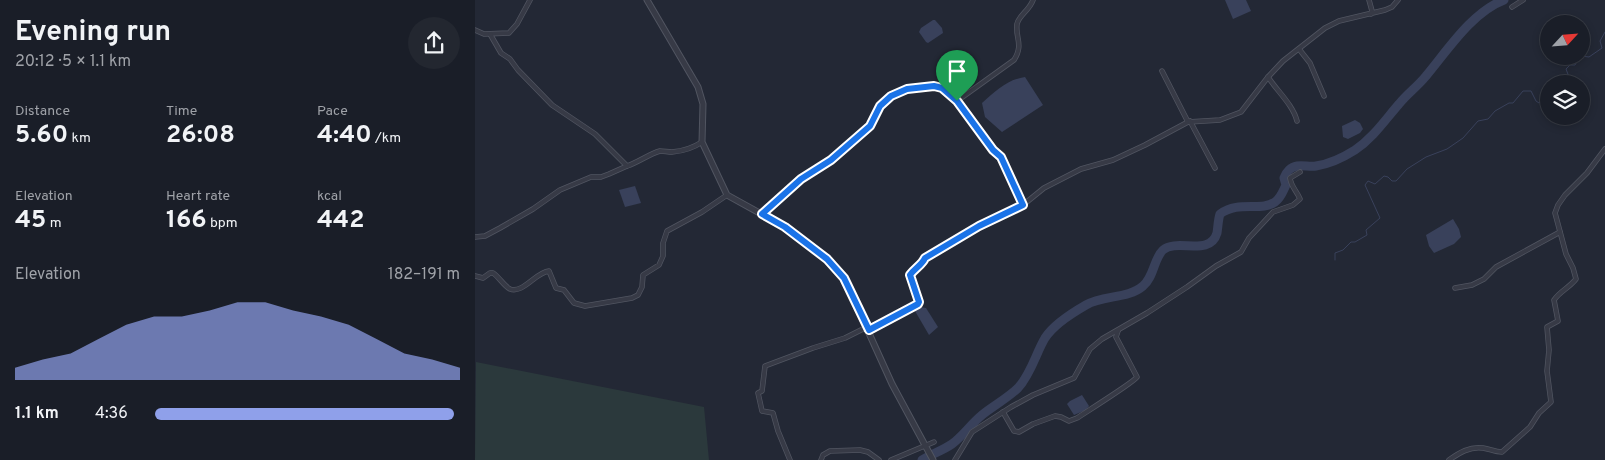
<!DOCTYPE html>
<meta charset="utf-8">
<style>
:root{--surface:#1a1e28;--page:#232730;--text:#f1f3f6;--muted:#9fa2a8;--line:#383c45;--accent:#8fa0ea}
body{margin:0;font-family:Overpass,sans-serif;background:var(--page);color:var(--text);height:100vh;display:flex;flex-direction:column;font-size:19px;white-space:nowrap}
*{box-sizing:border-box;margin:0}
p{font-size:16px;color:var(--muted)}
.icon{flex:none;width:28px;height:28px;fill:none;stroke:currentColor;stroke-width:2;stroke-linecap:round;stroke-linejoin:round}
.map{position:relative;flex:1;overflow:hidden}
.drawer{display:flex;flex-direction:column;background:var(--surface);width:475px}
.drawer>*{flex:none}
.needle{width:32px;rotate:64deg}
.tools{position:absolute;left:1065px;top:15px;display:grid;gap:10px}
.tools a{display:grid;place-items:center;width:50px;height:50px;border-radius:50%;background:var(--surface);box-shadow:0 2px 8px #0003,0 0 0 1px var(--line);font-size:25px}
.pin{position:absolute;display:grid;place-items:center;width:42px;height:42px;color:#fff;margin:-51px -21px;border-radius:50% 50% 50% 0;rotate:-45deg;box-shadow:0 0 5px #0007}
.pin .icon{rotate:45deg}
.round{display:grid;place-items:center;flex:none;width:52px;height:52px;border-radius:26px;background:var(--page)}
.head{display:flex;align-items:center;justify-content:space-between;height:85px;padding:0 15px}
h1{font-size:28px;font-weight:700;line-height:38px}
.figures{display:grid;grid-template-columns:repeat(3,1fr);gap:8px;height:85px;padding:5px 15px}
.figures div{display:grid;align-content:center}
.figures b{font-size:25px;font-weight:700}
.figures small{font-size:14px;font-weight:400}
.figures p{font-size:14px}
.chart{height:140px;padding:10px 15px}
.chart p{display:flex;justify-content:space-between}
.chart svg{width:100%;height:90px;margin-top:5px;fill:var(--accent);opacity:.7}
ul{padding:0 15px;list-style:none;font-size:16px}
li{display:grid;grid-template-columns:80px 60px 1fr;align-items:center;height:38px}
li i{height:12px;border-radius:6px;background:var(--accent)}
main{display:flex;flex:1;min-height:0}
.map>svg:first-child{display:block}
</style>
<main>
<section class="drawer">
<div class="head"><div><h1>Evening run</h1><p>20:12 · 5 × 1.1 km</p></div><a class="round"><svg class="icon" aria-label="share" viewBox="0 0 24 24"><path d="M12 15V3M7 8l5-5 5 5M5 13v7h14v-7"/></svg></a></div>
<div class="figures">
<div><p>Distance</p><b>5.60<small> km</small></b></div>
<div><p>Time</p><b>26:08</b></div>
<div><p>Pace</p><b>4:40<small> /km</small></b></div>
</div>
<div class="figures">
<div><p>Elevation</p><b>45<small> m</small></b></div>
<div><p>Heart rate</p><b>166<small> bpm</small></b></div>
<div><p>kcal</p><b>442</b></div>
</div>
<div class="chart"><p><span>Elevation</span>182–191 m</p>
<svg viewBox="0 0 160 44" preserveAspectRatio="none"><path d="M0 44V38L10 34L20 31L30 24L40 17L50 13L60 13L70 10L80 6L90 6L100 10L110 13L120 17L130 24L140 31L150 34L160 38V44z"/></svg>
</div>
<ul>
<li><b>1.1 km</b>4:36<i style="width:98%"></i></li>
</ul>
</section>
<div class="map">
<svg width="1130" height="460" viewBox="0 0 1130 460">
<rect width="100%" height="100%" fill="#232835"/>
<polygon fill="#2b393c" points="1,362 229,407 234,460 0,460"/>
<g fill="#39415b">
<polygon points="750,0 771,0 776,11 758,19"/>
<polygon points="458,20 460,20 467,28 468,33 453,43 451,42 444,32 446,28"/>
<path d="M550 77 568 105 527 132 510 117 507 103C521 91 531 80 550 77Z"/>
<polygon points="880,120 885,123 888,129 885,133 873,139 868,137 867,126"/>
<polygon points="160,186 166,203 150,207 144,190"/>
<polygon points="978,219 984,229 986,237 979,244 959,253 954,246 951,235"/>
<polygon points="445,307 451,308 463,327 454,335 440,311"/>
<polygon points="607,395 614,406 611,410 599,415 592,404 595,401"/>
</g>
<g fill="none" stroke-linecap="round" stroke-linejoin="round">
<g stroke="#39415b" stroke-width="1">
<polyline points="1106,56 1114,57 1127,48 1125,41 1130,32"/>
<polyline points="1086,84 1092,81 1094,77 1091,69 1095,65 1100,65 1105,56"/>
<polyline points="860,260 860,253 868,250 876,242 880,242 892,235 891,230 905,218 890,185 893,181 900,184 909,176 913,177 917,181 921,181 932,169 951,157 972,149 988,138 1003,121 1013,119 1020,111 1034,103 1038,103 1048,91 1056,91 1061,101 1064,103 1074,88"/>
</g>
<path stroke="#39415b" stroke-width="9" d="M447 460C456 454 467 451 477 444 488 436 496 424 507 415 518 406 533 398 543 388 556 374 561 353 570 338 579 324 597 313 611 305 628 295 653 299 668 286 679 277 679 258 688 250 702 238 735 257 742 233 743 227 743 220 745 214 764 200 786 212 800 202 806 198 808 191 811 185L809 178C811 172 816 167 822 166 828 165 835 167 841 166 854 164 869 157 880 150 898 138 910 120 924 104 932 94 943 86 951 76 972 51 997 12 1029 0"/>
<defs>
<g id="minor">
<polyline points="894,0 897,11 896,14"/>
<polyline points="1037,7 1048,0"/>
<polyline points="0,30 9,34 34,33 42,24 55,0"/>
<path d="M15 34 26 53 35 59 43 70 77 105 120 134 152 166C164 162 174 154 185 151 189 151 193 152 197 152 209 151 218 148 227 142"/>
<polyline points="824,49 835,63 849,96"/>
<polyline points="687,71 713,122"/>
<path d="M793 77C803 92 818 105 822 121"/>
<polyline points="482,101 518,150 526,157 548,205 569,188 606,169 638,160 670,145 713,122 745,120 766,112 793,77 808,61 850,28 864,21 910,10 917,7 923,0"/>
<polyline points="715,121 740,168"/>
<path d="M287 213 326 179 356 160 387 131 395 126 405 106 417 96 432 89 459 86 467 88 482 101 539 60C549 44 540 38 542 24 544 15 554 11 558 0"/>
<polyline points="0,237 10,236 25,228 58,209 85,190 116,177 126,177 134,174 152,166"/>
<path d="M0 276 8 278 15 273H18C24 277 29 286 35 289 48 294 61 272 74 271L81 288 89 290 99 303 110 306 157 298 163 295 167 287 168 275 184 265 188 256V243L192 231 227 212 252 195"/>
<polyline points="980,288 997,285 1009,279 1021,267 1085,232"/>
<path d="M394 330 443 304 444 302 435 275C440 268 446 265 450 258L503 226 548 205"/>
<path d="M528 412 539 431 544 432 558 424 580 416 586 417 594 421 602 418C611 412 659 382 662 377L641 337 643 331"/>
<polyline points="315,460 303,431 298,413 287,411 283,393 287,391 290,366 338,348 370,338 392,327"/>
<polyline points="346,460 348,455 355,451 385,450 393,452 404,460"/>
<polyline points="416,460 459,442"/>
<path d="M480 460 497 432 536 407 558 395 599 378 615 349 627 339 672 313 712 287 741 266 766 252 774 238 798 212 818 205 825 199C822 191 816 187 815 178L825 172"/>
<path d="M974 460C984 453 995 446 1008 448 1015 449 1020 452 1027 452L1055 427 1064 413 1076 402 1072 371 1074 350 1072 327 1083 321 1079 300C1085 291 1094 288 1101 279L1098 268 1091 254 1080 213 1083 205 1090 195 1112 173 1130 149"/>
</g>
<polyline id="tertiary" points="172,0 223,87 228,104 227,142 252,195 310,227 352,259 369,278 417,384 458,460"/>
</defs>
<use href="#minor" stroke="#515561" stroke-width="5.5"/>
<use href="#tertiary" stroke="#515561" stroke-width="7"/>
<use href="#minor" stroke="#373a46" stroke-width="4"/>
<use href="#tertiary" stroke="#373a46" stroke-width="5"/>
</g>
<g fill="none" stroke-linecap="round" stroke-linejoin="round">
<defs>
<path id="route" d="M459 86 467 88 482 101 518 150 526 157 548 205 504 226 450 258C447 265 440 268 435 275L444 302 443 304 394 330 369 278 352 259 310 227 287 214 326 179 356 160 395 126 405 106 416 96 432 89Z"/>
</defs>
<use href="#route" stroke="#fff" stroke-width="10"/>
<use href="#route" stroke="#1a73e8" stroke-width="6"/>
</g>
</svg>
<div class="tools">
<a><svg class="needle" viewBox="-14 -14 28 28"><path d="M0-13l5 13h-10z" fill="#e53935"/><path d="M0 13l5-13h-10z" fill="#9fa2a8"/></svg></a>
<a><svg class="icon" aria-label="layers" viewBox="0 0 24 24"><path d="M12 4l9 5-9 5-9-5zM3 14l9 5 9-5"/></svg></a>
</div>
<div class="pin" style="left:482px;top:101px;background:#1e9e55"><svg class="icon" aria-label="arrive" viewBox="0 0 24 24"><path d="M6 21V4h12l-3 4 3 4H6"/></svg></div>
</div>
</main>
